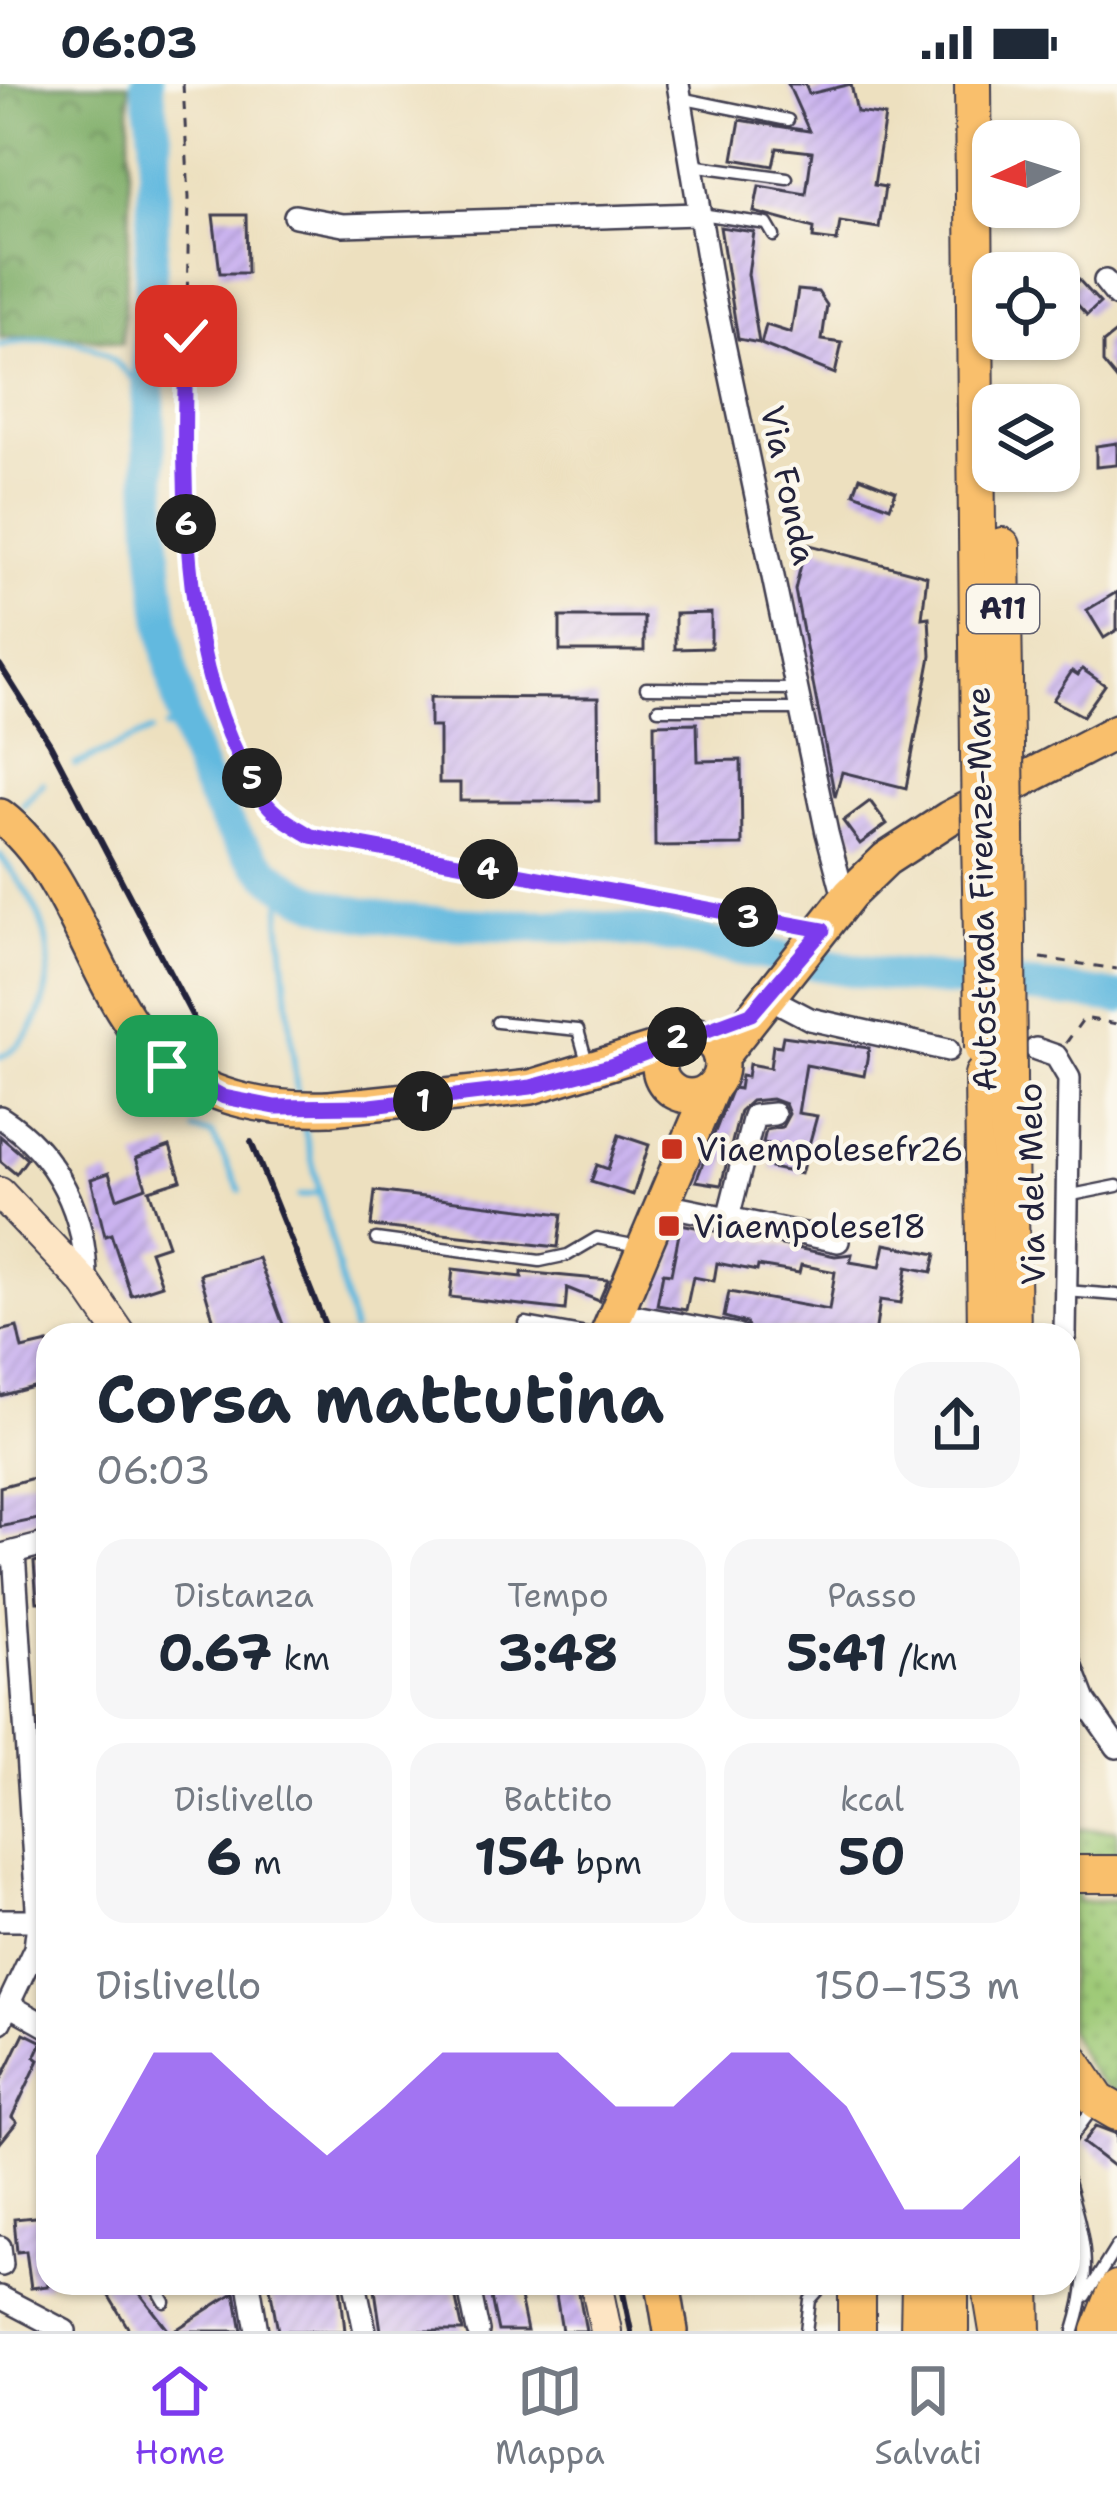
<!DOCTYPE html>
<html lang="it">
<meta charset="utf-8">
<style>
:root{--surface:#fff;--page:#f6f6f7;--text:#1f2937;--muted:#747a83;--line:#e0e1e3;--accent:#7c3aed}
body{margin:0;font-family:"Shantell Sans",sans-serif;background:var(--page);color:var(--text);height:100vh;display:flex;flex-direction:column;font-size:45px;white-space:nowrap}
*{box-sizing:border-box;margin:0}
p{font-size:39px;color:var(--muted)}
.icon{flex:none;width:66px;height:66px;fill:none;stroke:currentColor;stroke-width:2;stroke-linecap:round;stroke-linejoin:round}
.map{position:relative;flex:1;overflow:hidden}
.sheet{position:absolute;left:36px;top:1239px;width:1044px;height:972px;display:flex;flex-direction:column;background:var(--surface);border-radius:36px;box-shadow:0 3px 9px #0004}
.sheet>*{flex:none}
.needle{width:78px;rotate:266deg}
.tools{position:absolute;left:972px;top:36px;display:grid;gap:24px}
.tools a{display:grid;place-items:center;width:108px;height:108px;border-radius:24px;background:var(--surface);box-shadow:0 3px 9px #0004;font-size:60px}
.pin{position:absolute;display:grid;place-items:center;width:102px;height:102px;color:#fff;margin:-51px;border-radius:24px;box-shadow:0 6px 18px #0006}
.km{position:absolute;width:60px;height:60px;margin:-30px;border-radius:50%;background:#222;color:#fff;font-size:33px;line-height:60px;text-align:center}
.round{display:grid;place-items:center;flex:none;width:126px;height:126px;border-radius:36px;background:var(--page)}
.summary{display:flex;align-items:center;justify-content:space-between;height:204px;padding:0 60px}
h1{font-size:66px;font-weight:700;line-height:90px}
.figures{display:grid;grid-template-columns:repeat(3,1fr);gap:18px;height:204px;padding:12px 60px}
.figures div{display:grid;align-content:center;border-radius:30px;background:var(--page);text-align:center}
.figures b{font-size:51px;font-weight:700}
.figures small{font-size:33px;font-weight:400}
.figures p{font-size:33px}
.chart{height:336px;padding:24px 60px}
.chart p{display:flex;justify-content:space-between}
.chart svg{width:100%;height:216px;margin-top:12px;fill:var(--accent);opacity:.7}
.status{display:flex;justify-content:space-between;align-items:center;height:84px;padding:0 60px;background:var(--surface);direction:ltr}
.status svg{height:33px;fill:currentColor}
.dock{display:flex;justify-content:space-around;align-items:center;height:168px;border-top:3px solid var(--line);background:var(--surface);font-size:33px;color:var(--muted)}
.dock a{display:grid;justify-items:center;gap:6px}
.dock .selected{color:var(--accent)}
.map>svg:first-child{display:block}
</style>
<div class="status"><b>06:03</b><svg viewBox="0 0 49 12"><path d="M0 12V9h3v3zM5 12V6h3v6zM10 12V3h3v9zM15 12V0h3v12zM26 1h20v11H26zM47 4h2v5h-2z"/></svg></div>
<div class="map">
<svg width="1117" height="2247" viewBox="0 0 1117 2247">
<defs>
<pattern id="grass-dots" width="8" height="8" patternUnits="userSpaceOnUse" patternTransform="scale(3)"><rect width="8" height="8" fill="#9dc976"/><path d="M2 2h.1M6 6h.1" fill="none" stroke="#87ac67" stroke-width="1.8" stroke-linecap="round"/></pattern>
<pattern id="forest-crowns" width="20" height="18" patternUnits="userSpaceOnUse" patternTransform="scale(3)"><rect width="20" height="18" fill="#7ead67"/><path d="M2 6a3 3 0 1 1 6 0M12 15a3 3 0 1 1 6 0" fill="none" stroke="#678c56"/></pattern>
<pattern id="building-hatch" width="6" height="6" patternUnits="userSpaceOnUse" patternTransform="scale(3)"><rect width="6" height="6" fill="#cab3ef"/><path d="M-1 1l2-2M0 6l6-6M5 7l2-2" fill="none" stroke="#ad9ace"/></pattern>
</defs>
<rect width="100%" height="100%" fill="#fbf7ec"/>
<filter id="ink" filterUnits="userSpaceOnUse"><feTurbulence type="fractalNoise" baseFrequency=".00833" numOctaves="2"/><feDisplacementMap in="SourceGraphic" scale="24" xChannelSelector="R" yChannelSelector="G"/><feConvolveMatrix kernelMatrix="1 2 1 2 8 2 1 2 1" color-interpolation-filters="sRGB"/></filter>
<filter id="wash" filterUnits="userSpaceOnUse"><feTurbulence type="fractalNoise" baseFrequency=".004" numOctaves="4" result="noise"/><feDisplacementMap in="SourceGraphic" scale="48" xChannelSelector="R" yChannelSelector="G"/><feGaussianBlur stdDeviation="2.7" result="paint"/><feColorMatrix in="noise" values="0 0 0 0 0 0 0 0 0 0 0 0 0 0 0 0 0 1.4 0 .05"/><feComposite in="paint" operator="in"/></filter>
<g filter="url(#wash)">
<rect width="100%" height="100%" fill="#ede0bf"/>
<path fill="url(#grass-dots)" stroke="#607658" stroke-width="3" d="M1068 1745 1117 1746V1782L1075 1781 1078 1818 1117 1817V2010C1092 1996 1079 1969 1068 1944Z"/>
<polygon fill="url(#forest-crowns)" stroke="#506851" stroke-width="3" points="0,0 129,0 130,141 122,260 75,253 0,254"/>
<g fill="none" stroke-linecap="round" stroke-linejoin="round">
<g stroke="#62b9df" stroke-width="6">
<path d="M0 262C70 246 100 257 147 309"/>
<polyline points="166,644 186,640"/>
<polyline points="75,681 151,647"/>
<polyline points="23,721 43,699"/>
<path d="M0 771C15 792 32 813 41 837 58 882 47 952 0 973"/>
<polyline points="283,799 280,834 297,1010"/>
<polyline points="302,1035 353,1246"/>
<polyline points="194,1046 212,1050 240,1106"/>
<polyline points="299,1112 318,1109"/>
</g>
<path stroke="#62b9df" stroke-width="33" d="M147 0 156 54C150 232 111 714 300 810 376 849 518 838 605 844 701 852 796 881 891 891 967 900 1042 901 1117 914"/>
</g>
<g id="blocks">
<g fill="url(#building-hatch)">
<polygon points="788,0 805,0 809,10 851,0 857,28 885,32 874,101 885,103 879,144 840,138 837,157 813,154 814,144 754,128 759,102 806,110 812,68 777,64 773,82 733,75 740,36 809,47"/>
<polygon points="213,131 246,131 247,189 220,189"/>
<polygon points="720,143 754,148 748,190 759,259 738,255"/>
<polygon points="1079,196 1100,219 1087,231 1066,208"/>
<polygon points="798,206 818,208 827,221 822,256 842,259 835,290 761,260 766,241 791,249"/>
<polygon points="1117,248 1117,296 1103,279 1103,259"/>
<polygon points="1117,359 1117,381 1096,383 1096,362"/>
<polygon points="860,393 896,407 890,423 854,409"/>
<polygon points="806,460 927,492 922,534 929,533 931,572 906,704 842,688 835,713 795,506"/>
<polygon points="1117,508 1117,546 1104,554 1087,526"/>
<polygon points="711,529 711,564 675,565 675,530"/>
<rect x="560" y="533" width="84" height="34"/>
<polygon points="1082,585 1105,601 1083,632 1053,616 1072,587 1078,591"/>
<polygon points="430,613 598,614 599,717 460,717 460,699 439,699 439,643 430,643"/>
<polygon points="697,639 698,677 741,676 742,761 655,762 654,640"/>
<polygon points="870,717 887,740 860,760 843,737"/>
<polygon points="783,952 869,964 864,992 806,981 798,1029 817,1032 801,1090 771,1084 776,1061 763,1059 766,1046 782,1043 789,1030 785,1020 772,1015 751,1017 740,1027 721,1101 696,1097 732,1004 739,1005 741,992 747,993 749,980 770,984 773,961 781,962"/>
<polygon points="619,1051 649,1061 633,1111 591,1098 597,1081 608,1085"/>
<polygon points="0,1052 27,1075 16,1090 0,1077"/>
<polygon points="170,1062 181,1096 149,1106 168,1161 150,1167 162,1201 131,1211 111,1150 105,1152 91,1095 109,1089 117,1114 146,1103 136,1074"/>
<polygon points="375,1107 562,1130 558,1163 371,1142"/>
<polygon points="681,1140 835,1172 852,1170 850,1178 880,1183 885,1160 936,1170 932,1188 907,1183 901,1219 880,1216 875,1251 766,1245 765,1251 752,1251 746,1239 724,1233 729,1208 829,1226 835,1188 801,1181 799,1189 758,1182 757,1187 717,1179 714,1197 693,1193 686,1226 657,1221 663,1189 671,1190"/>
<polygon points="258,1174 287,1251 218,1251 200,1190"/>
<polygon points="453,1185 522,1193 522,1188 608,1196 599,1217 567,1204 565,1226 450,1213"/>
<polygon points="17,1243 22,1265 48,1259 48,1299 0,1312 0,1247"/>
<polygon points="48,1390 48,1433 0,1443 0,1403"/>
<polygon points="48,1474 48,1518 37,1518 34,1478"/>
<polygon points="24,1949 42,1958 35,1973 39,1976 12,2033 17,2038 0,2059 0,1998"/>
<polygon points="1096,2042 1117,2050 1117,2085 1083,2059"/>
<polygon points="45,2132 48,2202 31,2204 26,2167 17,2168 14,2135"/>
<polygon points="101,2199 132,2199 169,2247 130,2247"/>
<polygon points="290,2199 340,2199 345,2247 278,2247 270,2203"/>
<polygon points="374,2199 420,2199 421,2206 453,2202 463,2247 381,2247"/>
<polygon points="488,2199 517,2199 527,2247 498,2247"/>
<polygon points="554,2199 577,2199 586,2247 562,2247"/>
<polygon points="235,2208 242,2247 174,2247"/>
</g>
</g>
</g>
<g filter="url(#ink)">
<use href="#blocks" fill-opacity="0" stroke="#403e4f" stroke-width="3"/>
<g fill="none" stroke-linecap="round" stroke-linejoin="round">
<defs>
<g id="lane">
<polyline points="680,14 788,36"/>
<polyline points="691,81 787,94"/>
<polyline points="701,130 767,140 774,152"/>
<polyline points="646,604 795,605"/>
<polyline points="658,625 802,625"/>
<polyline points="497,938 578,946 587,978"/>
<polyline points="1067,1112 1117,1102"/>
<polyline points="376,1155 540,1177 568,1171 597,1154 638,1162"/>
<polyline points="1066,1207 1117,1211"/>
<polyline points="525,1239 592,1251"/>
<polyline points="1068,2058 1096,2020"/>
<path d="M1068 2098C1085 2157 1093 2187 1074 2247"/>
<polyline points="154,2199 165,2218"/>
<polyline points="1086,2212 1117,2162"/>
<polyline points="806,2247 810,2216 825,2199"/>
</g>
<g id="street">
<polyline points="678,0 712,203 827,749 841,802 850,810"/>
<polyline points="295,132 343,141 698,130"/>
<polyline points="1105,197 1117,212"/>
<polyline points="768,913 810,935 948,966"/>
<polyline points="1036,965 1056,972 1069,994 1065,1251"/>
<path d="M0 1033C58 1070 87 1132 86 1200"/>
<polyline points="665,1121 838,1157"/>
<polyline points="728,1134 754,1032 774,1030"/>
<polyline points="618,1229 737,1251"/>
<polyline points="2,1471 48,1459"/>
<polyline points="1068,1573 1085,1617 1117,1663"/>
<polyline points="0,1836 47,1836"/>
<polyline points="9,1921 48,1943"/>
<polyline points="0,1938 35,1864 38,1839 14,1468"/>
<polyline points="0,2163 2,2181"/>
<polyline points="249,2199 257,2247"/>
<polyline points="355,2199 365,2247"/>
<polyline points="468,2199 478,2247"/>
<polyline points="0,2213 65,2247"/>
</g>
<g id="secondary">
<polyline points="0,1109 86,1200 121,1251"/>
<polyline points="596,2199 606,2247"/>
</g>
<g id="primary">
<path d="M0 732C80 794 92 913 167 982"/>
<circle cx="690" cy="981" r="31"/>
<polyline points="720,974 850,810 886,775 949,734 1117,647"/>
<polyline points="330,1024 531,1003 665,962"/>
<polyline points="607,1251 712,1003"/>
<polyline points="663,2199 671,2247"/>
</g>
<g id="highway">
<polyline points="973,0 979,671"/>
<polyline points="1002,462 1005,662"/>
<polyline points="1006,747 1007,853"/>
<polyline points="980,754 982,854"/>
<polyline points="983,991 986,1251"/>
<polyline points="1008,995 1012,1251"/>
<polyline points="1068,1790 1117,1790"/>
<polyline points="1068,1972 1098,2017 1117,2028"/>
<polyline points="857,2199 857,2247"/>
<polyline points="950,2199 950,2247"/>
<polyline points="990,2199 998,2247"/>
<polyline points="1022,2199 1023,2247"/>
<polyline points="919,2247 920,2199"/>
<polyline points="1100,2247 1117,2205"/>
</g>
</defs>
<use href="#lane" stroke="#403e4f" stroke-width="15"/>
<use href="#street" stroke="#403e4f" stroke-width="26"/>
<use href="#secondary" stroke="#403e4f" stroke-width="34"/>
<use href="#primary" stroke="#403e4f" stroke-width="38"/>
<use href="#highway" stroke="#403e4f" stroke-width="40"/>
<g stroke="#403e4f" stroke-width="3" stroke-dasharray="9 9" stroke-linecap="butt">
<polyline points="183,0 189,114 184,390 189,501 226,639 249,690 269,724 312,752 795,841"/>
<polyline points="1041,874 1117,885"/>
<polyline points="1066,959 1084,934 1117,940"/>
</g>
<use href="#lane" stroke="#fff" stroke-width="10"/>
<use href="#street" stroke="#fff" stroke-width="21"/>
<use href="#secondary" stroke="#fde5c4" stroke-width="30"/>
<use href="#primary" stroke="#f9bf6c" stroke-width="33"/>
<use href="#highway" stroke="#f9bf6c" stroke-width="36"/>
<g stroke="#22223b" stroke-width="6">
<polyline points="0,581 50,660 207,960"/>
<polyline points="251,1058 329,1251"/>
<polyline points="621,2199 631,2247"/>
</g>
<defs>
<path id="primary-bridge" d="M167 982C217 1017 269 1026 330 1024"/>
<g id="highway-bridge">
<polyline points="1005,662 1006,747"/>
<polyline points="979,671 980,754"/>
<polyline points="1007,853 1008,995"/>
<polyline points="982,854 983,965"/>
</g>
</defs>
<use href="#primary-bridge" stroke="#403e4f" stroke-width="38" stroke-linecap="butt"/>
<use href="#highway-bridge" stroke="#403e4f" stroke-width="40" stroke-linecap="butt"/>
<use href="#primary-bridge" stroke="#f9bf6c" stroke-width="33"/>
<use href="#highway-bridge" stroke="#f9bf6c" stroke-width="36"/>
</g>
</g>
<g fill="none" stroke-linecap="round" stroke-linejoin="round" filter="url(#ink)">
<defs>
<path id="route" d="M167 982 224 1013 275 1023 371 1022 531 1003 610 982 751 930 823 846 311 752C297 743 277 733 267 720 176 597 183 397 186 252"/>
</defs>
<use href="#route" stroke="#fff" stroke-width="24"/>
<use href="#route" stroke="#7c3aed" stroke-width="15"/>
</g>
<g fill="#c8321e" stroke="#fbf7ec" stroke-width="4.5">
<rect x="660" y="1053" width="24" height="24" rx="6"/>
<rect x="657" y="1130" width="24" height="24" rx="6"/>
</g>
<g text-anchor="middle" stroke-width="9" stroke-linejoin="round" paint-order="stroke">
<rect fill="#fbf7ec" stroke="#636270" stroke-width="3" x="967" y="501" width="72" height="48" rx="9"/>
<g font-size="30" font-weight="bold" fill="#22223b">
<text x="1003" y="535">A11</text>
</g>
<g font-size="33" fill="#22223b" stroke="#fbf7ec">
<text transform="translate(789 401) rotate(78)" y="12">Via Fonda</text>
<text transform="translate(981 805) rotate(-91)" y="12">Autostrada Firenze-Mare</text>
<text transform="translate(1031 1100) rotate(-91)" y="12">Via del Melo</text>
</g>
<g font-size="33" fill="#22223b" stroke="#fbf7ec" text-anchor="start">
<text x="696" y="1077">Viaempolesefr26</text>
<text x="693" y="1154">Viaempolese18</text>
</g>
</g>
</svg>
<div class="tools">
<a><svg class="needle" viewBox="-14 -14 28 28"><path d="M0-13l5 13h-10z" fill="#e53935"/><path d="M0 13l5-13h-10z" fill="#747a83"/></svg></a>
<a><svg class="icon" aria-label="locate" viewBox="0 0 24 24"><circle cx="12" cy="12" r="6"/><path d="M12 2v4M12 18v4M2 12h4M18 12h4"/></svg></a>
<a><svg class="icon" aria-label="layers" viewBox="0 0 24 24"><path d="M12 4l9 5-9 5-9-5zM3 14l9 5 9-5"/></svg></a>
</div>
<div class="pin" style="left:167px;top:982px;background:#1e9e55"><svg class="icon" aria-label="arrive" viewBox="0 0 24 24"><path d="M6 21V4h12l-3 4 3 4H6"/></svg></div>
<div class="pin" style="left:186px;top:252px;background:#d93025"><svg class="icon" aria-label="check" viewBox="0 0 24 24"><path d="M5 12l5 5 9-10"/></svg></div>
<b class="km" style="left:423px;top:1017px">1</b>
<b class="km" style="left:677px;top:953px">2</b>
<b class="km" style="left:748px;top:833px">3</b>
<b class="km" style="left:488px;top:785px">4</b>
<b class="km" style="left:252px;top:694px">5</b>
<b class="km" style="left:186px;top:440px">6</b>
<section class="sheet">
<div class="summary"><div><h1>Corsa mattutina</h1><p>06:03</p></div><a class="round"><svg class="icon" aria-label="share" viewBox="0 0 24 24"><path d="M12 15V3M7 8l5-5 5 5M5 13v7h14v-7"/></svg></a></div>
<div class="figures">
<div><p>Distanza</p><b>0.67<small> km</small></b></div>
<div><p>Tempo</p><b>3:48</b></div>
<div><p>Passo</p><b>5:41<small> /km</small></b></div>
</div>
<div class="figures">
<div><p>Dislivello</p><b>6<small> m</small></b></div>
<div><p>Battito</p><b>154<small> bpm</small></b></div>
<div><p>kcal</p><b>50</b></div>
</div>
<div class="chart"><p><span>Dislivello</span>150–153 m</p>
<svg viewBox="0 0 160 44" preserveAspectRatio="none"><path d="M0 44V27L10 6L20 6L30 17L40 27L50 17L60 6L70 6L80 6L90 17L100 17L110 6L120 6L130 17L140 38L150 38L160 27V44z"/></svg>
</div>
</section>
</div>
<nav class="dock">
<a class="selected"><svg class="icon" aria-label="home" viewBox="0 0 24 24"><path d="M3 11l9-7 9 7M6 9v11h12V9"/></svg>Home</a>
<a><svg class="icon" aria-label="map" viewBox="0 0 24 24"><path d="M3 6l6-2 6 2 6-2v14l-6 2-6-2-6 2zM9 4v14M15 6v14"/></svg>Mappa</a>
<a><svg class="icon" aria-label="saved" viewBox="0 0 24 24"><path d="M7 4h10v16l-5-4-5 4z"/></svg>Salvati</a>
</nav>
